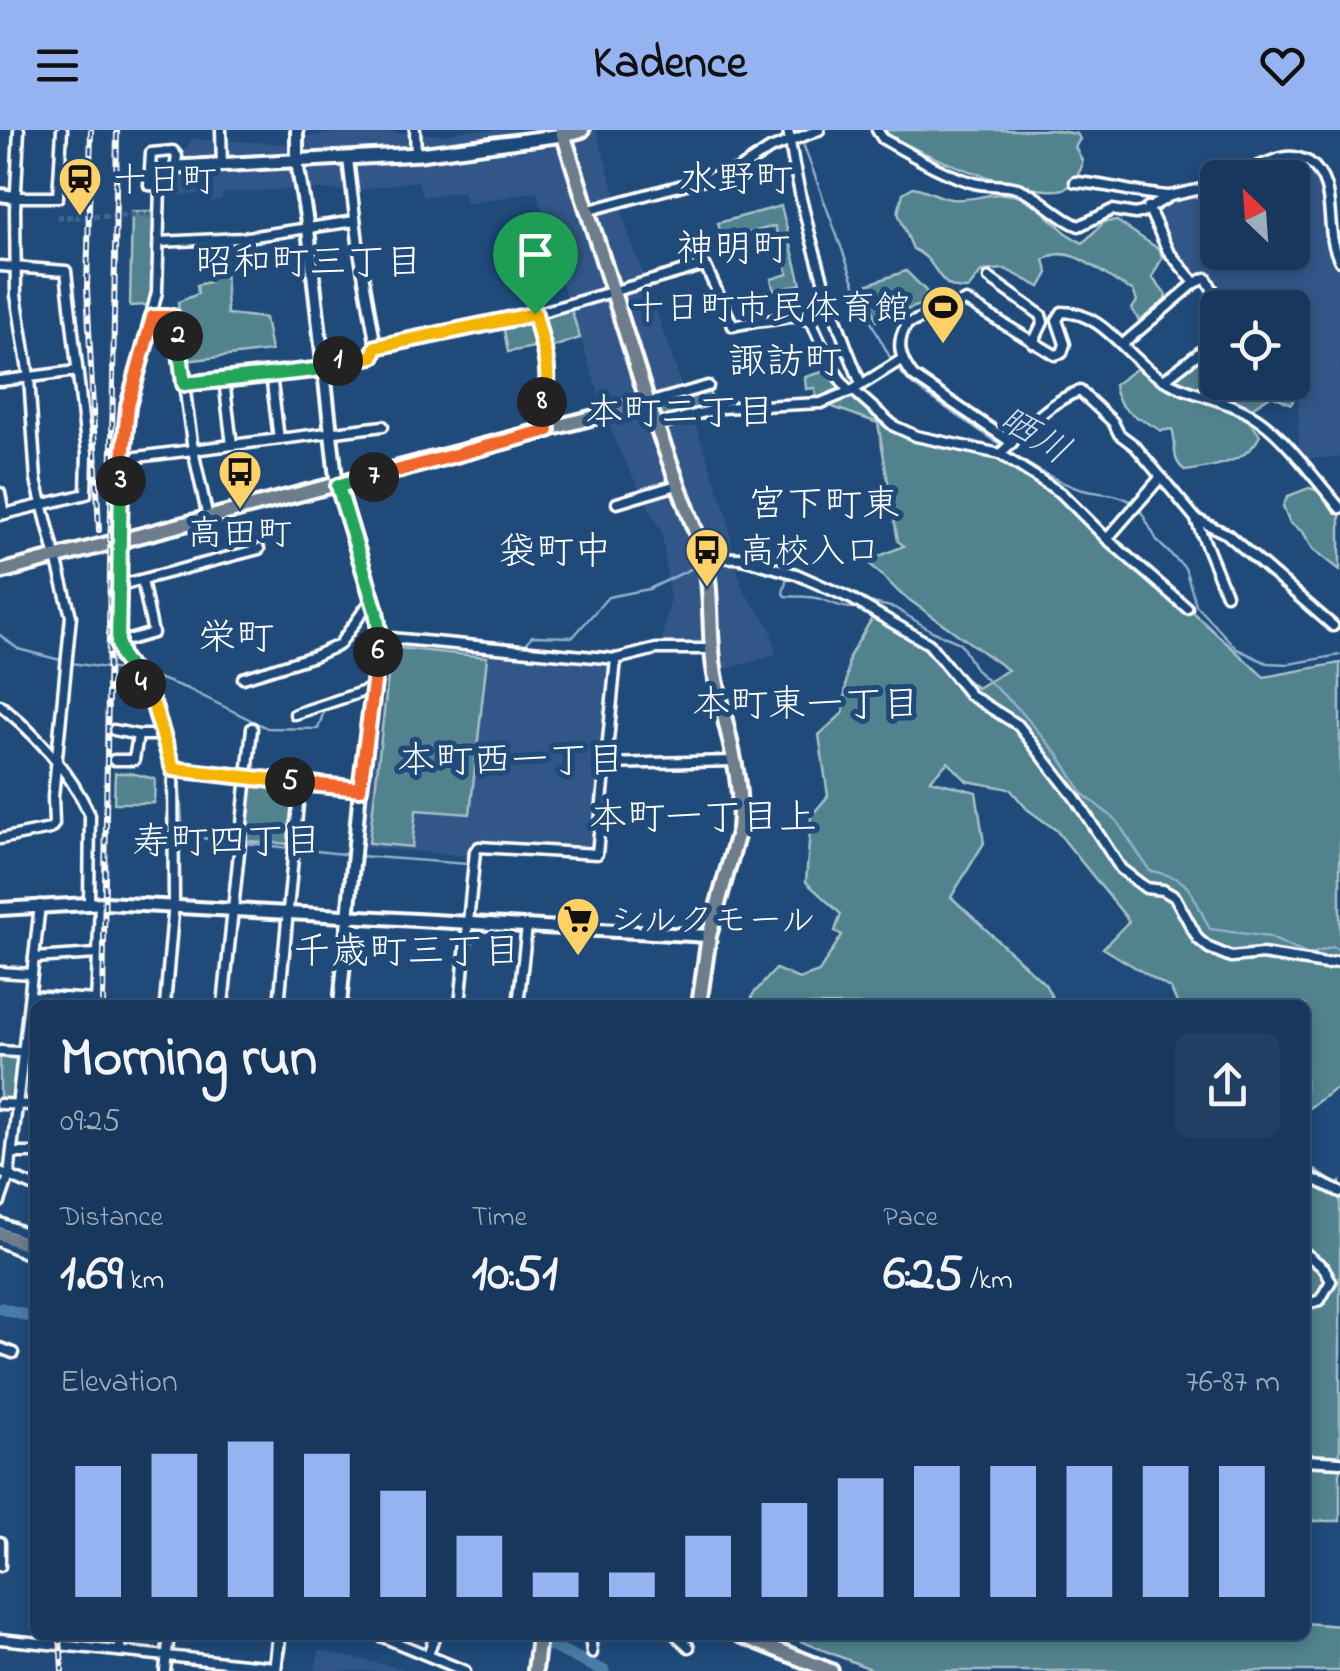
<!DOCTYPE html>
<meta charset="utf-8">
<style>
:root{--surface:#17385c;--page:#203f62;--text:#f1f3f6;--muted:#9eacbb;--line:#365272;--accent:#95b2f1}
body{margin:0;font-family:"Indie Flower","Klee One",sans-serif;background:var(--page);color:var(--text);height:100vh;display:flex;flex-direction:column;font-size:38px;white-space:nowrap}
*{box-sizing:border-box;margin:0}
p{font-size:32px;color:var(--muted)}
.icon{flex:none;width:55px;height:55px;fill:none;stroke:currentColor;stroke-width:2;stroke-linecap:round;stroke-linejoin:round}
.map{position:relative;flex:1;overflow:hidden}
.side{position:absolute;left:30px;top:870px;width:1280px;height:640px;display:flex;flex-direction:column;background:var(--surface);border-radius:15px;box-shadow:0 5px 15px #0003,0 0 0 2px var(--line)}
.side>*{flex:none}
.needle{width:65px;rotate:335deg}
.buttons{position:absolute;left:1200px;top:30px;display:grid;gap:20px}
.buttons a{display:grid;place-items:center;width:110px;height:110px;border-radius:15px;background:var(--surface);box-shadow:0 5px 15px #0003,0 0 0 2px var(--line);font-size:50px}
.pin{position:absolute;display:grid;place-items:center;width:85px;height:85px;color:#fff;margin:-102px -42px;border-radius:50% 50% 50% 0;rotate:-45deg;box-shadow:0 0 10px #0007}
.pin .icon{rotate:45deg}
.km{position:absolute;width:50px;height:50px;margin:-25px;border-radius:50%;background:#222;color:#fff;font-size:28px;line-height:50px;text-align:center}
.round{display:grid;place-items:center;flex:none;width:105px;height:105px;border-radius:15px;background:var(--page)}
.summary{display:flex;align-items:center;justify-content:space-between;height:170px;padding:0 30px}
h1{font-size:55px;font-weight:700;line-height:75px}
.metrics{display:grid;grid-template-columns:repeat(3,1fr);gap:15px;height:170px;padding:10px 30px}
.metrics div{display:grid;align-content:center}
.metrics b{font-size:50px;font-weight:700}
.metrics small{font-size:28px;font-weight:400}
.metrics p{font-size:28px}
.chart{height:280px;padding:20px 30px}
.chart p{display:flex;justify-content:space-between}
.chart svg{width:100%;height:180px;margin-top:10px;stroke:var(--accent);stroke-width:6}
header{display:flex;justify-content:space-between;align-items:center;height:130px;padding:0 30px;background:var(--accent);color:#111;font-size:45px;font-weight:700}
.map>svg:first-child{display:block}
</style>
<header><svg class="icon" aria-label="menu" viewBox="0 0 24 24"><path d="M4 6h16M4 12h16M4 18h16"/></svg>Kadence<svg class="icon" aria-label="heart" viewBox="0 0 24 24"><path d="M12 20l-8-8c-3-5 5-10 8-4 3-6 11-1 8 4z"/></svg></header>
<div class="map">
<svg width="1340" height="1541" viewBox="0 0 1340 1541">
<rect width="100%" height="100%" fill="#1f4a7a"/>
<filter id="ink" filterUnits="userSpaceOnUse"><feTurbulence type="fractalNoise" baseFrequency=".01" numOctaves="2"/><feDisplacementMap in="SourceGraphic" scale="20" xChannelSelector="R" yChannelSelector="G"/><feConvolveMatrix kernelMatrix="1 2 1 2 8 2 1 2 1" color-interpolation-filters="sRGB"/></filter>
<g filter="url(#ink)">
<g fill="#315788">
<polygon points="467,0 596,0 618,73 727,384 734,429 744,462 770,496 776,525 709,544 706,524 659,522 670,470 662,403 615,312 552,124 537,61 466,74 463,61 423,67 417,51 352,61 296,59 222,63 222,70 211,71 210,64 164,66 175,47 185,44 182,24 192,9 294,14 300,7 358,1 448,5"/>
<polygon points="1284,31 1302,32 1321,44 1332,74 1330,121 1340,139 1340,328 1299,328 1298,269 1285,253 1292,252 1292,178 1226,177 1210,151 1191,142 1174,120 1154,80 1156,75 1180,65 1204,62 1217,52 1218,122 1292,122 1292,48 1247,47"/>
<polygon points="389,515 611,535 594,720 472,712 470,726 363,717"/>
<polygon points="319,1520 412,1541 315,1541"/>
</g>
<g fill="#51828e" stroke="#a8c0c6" stroke-width="2.5">
<path d="M884 0H1052L1077 4 1080 9 1075 17C1081 28 1086 32 1078 44 1075 48 1073 54 1068 57 1043 74 905 21 884 0Z"/>
<path d="M913 57C926 59 938 67 951 69 976 72 996 58 1020 67 1046 77 1059 103 1083 113L1104 92 1117 91 1160 120 1162 128 1152 147 1166 165 1164 174 1141 194 1132 179 1137 171 1133 160C1110 154 1071 108 1044 130L1048 143 1040 157 1005 139 982 141 968 159C934 160 941 131 913 119L898 83 903 63Z"/>
<polygon points="781,76 801,154 774,161 771,149 788,144 775,96 722,110 718,93"/>
<polygon points="132,82 153,82 155,154 149,175 130,176"/>
<polygon points="224,112 227,184 265,188 271,221 184,231 178,172 198,164 197,155 209,152 206,114"/>
<polygon points="906,141 928,163 920,175 877,191 863,156"/>
<polygon points="571,179 580,208 547,219 540,187"/>
<polygon points="534,188 539,216 508,222 503,194"/>
<path d="M1217 213 1218 252 1280 253 1293 271 1291 274 1272 265 1249 280V291L1260 305C1248 333 1212 337 1186 341 1169 330 1178 313 1172 299L1161 301C1143 288 1117 284 1114 255L1136 239 1161 255 1166 254Z"/>
<polygon points="829,240 843,259 816,269 815,258 806,259 805,247"/>
<polygon points="708,261 717,275 663,289 659,274"/>
<polygon points="849,262 894,296 1000,324 1072,373 1264,547 1340,533 1340,955 1305,981 1305,875 1178,875 1171,859 1103,818 1129,791 1056,700 1027,679 1010,659 967,651 948,632 930,650 976,662 984,713 951,767 1045,854 1056,875 750,875 753,864 776,839 799,849 819,842 842,805 835,801 841,784 806,752 811,686 828,666 819,605 843,583 849,527 874,485 919,512 977,558 1008,540 901,464 867,431 904,416 898,411 878,293 821,273"/>
<polygon points="1309,358 1320,361 1340,383 1340,440 1313,419 1303,402 1290,393 1283,376 1288,366"/>
<polygon points="399,518 487,527 470,684 416,680 412,717 369,713 391,521"/>
<polygon points="115,643 131,643 155,649 154,673 114,673"/>
<polygon points="252,651 296,655 291,714 246,711"/>
<polygon points="0,925 18,926 20,930 14,972 0,971"/>
<polygon points="1305,1033 1337,1055 1340,1052 1340,1327 1305,1326"/>
<rect x="1305" y="1337" width="35" height="54"/>
<polygon points="1305,1493 1340,1496 1340,1541 876,1541 785,1505 1305,1505"/>
</g>
<g fill="none" stroke-linecap="round" stroke-linejoin="round">
<g stroke="#92b0ca" stroke-width="2.5">
<polyline points="798,0 864,179 892,231"/>
<polyline points="897,238 911,254 1002,316"/>
<path d="M1008 321C1030 336 1054 350 1079 359 1098 365 1116 361 1133 373"/>
<polyline points="1139,378 1158,412 1185,438 1196,475 1237,519 1267,533 1289,534 1340,525"/>
<path d="M726 432 787 447 783 463 785 466C797 467 809 466 820 469 839 475 851 484 869 472L895 478 932 501 960 513 976 540 1019 579 1060 627 1083 664 1116 690 1150 741C1194 748 1190 763 1210 799L1269 807 1308 825 1333 817 1340 821"/>
<polyline points="0,505 18,519 64,531"/>
<polyline points="398,512 409,514"/>
<polyline points="523,518 532,506 573,507 608,467 649,459 699,435"/>
<polyline points="71,533 128,541"/>
<polyline points="136,542 149,551 178,637"/>
<polyline points="144,543 188,559 267,598 318,599 325,578"/>
<polyline points="179,644 183,706 352,725"/>
<polyline points="360,726 468,734"/>
</g>
<g stroke="#497ca7" stroke-width="12">
<polyline points="0,1178 35,1188"/>
<polyline points="529,1505 604,1541"/>
</g>
<polyline stroke="#41658e" stroke-width="6" stroke-dasharray="6 3" stroke-linecap="butt" points="57,87 150,85"/>
<defs>
<g id="minor">
<polyline points="221,0 222,36"/>
<polyline points="415,0 416,24"/>
<path d="M788 0C801 86 828 174 861 254"/>
<path d="M877 0 883 9C912 25 942 44 974 53 989 57 1005 53 1020 59 1042 67 1057 88 1079 96L1112 80 1135 84 1143 82 1170 66 1201 59 1218 51"/>
<polyline points="348,29 359,121 376,217"/>
<path d="M1226 48C1247 44 1266 30 1286 27 1295 26 1301 28 1309 32 1340 55 1322 99 1340 131"/>
<path d="M1075 52C1108 54 1137 64 1169 66"/>
<polyline points="160,56 149,55 151,23 173,21 177,26 175,40 160,56 157,162 128,276 121,329 121,455 117,507 122,527 154,576 173,639 174,772 165,875"/>
<polyline points="15,67 58,67 62,0"/>
<polyline points="586,81 738,40 770,19 819,0"/>
<polyline points="159,112 241,108 355,91"/>
<polyline points="0,136 66,141 87,323 86,364 0,385"/>
<polyline points="989,148 1041,185 1043,192 1033,213"/>
<polyline points="1195,153 1206,148 1223,178"/>
<polyline points="535,184 547,242 548,260 542,273 548,300"/>
<polyline points="153,187 175,189 193,320 208,388"/>
<polyline points="1123,214 1195,153 1168,121 1148,77"/>
<path d="M323 234 373 226 376 217 535 184 705 135 733 196C755 190 776 192 797 185L812 193 832 237 849 262"/>
<polyline points="271,245 279,309"/>
<polyline points="224,250 232,315"/>
<polyline points="1164,250 1217,209"/>
<polyline points="0,251 76,241"/>
<polyline points="184,254 324,239"/>
<polyline points="853,260 894,296 916,306 1000,324 1061,363 1107,409 1187,478"/>
<polyline points="648,273 708,256"/>
<polyline points="656,295 721,278 821,273 853,260 901,230"/>
<path d="M1012 313 913 246C900 229 895 213 907 194L966 171 1055 225 1062 223 1065 214 1057 190 1062 182C1103 182 1125 225 1156 245 1188 267 1231 268 1262 292 1288 311 1318 353 1340 378"/>
<path d="M1000 324C1022 303 1050 270 1080 261L1113 292 1119 304 1135 316 1196 389 1227 404 1333 496"/>
<polyline points="121,329 383,296"/>
<polyline points="0,363 4,384"/>
<polyline points="617,373 677,355"/>
<polyline points="1196,390 1226,464"/>
<polyline points="1107,409 1161,347"/>
<polyline points="705,427 740,428 796,444 852,469 929,514 970,565 1018,595 1075,668 1121,739 1146,758 1163,760 1175,767 1198,809 1209,818 1231,827 1262,824 1326,834 1340,831"/>
<polyline points="121,455 259,419"/>
<polyline points="380,507 616,529 656,519 712,519"/>
<polyline points="118,513 153,503 142,450"/>
<polyline points="243,548 314,526 339,515 372,469"/>
<path d="M0 575C37 605 70 641 90 685L89 773"/>
<polyline points="295,584 374,558"/>
<polyline points="114,600 138,605"/>
<polyline points="114,630 134,630 138,605 163,605"/>
<polyline points="605,634 734,631"/>
<polyline points="173,639 360,659"/>
<polyline points="0,709 50,699 54,694 53,667 71,486 36,350 29,247 16,165 15,80 19,0"/>
<polyline points="34,828 97,824"/>
<polyline points="0,842 32,844"/>
<polyline points="30,866 96,870"/>
<polyline points="96,875 100,773"/>
<polyline points="223,875 252,598"/>
<polyline points="279,875 300,653"/>
<polyline points="460,875 475,721 479,717 597,724 616,529"/>
<polyline points="518,875 527,796"/>
<polyline points="0,921 35,923"/>
<polyline points="0,974 35,975"/>
<polyline points="12,1023 35,1023"/>
<polyline points="0,1042 35,1057"/>
<polyline points="1305,1045 1340,1062"/>
<polyline points="0,1072 9,1046 40,775"/>
<polyline points="0,1093 35,1107"/>
<polyline points="0,1112 35,1127"/>
<polyline points="1305,1123 1324,1138 1331,1151 1320,1170 1305,1175"/>
<polyline points="0,1218 13,1223"/>
<polyline points="1305,1330 1340,1332"/>
<polyline points="0,1412 0,1436"/>
<polyline points="378,1505 465,1541"/>
<polyline points="590,1505 592,1523"/>
<polyline points="676,1505 689,1517"/>
<polyline points="0,1509 275,1537"/>
<polyline points="120,1521 120,1505"/>
<polyline points="428,1525 435,1505"/>
<polyline points="165,1541 169,1505"/>
</g>
<g id="tertiary">
<polyline points="297,0 297,32 308,99 336,348 376,481 380,507 360,659 340,875"/>
<polyline points="0,65 15,67"/>
<polyline points="0,779 105,773 709,806"/>
<polyline points="275,1541 279,1505"/>
</g>
<polyline id="secondary" points="177,37 420,24 563,5"/>
<g id="primary">
<polyline points="563,5 582,0"/>
<polyline points="0,442 648,273"/>
</g>
<g id="trunk">
<path d="M562 0 648 273 705 427C713 468 708 506 715 544 724 595 744 647 739 699L709 806 699 875"/>
<polyline points="0,1104 35,1118"/>
<polyline points="740,1505 831,1541"/>
<polyline points="535,1541 539,1505"/>
</g>
</defs>
<use href="#minor" stroke="#fff" stroke-width="15"/>
<use href="#tertiary" stroke="#fff" stroke-width="18"/>
<use href="#secondary" stroke="#fff" stroke-width="19"/>
<use href="#primary" stroke="#fff" stroke-width="20"/>
<use href="#trunk" stroke="#fff" stroke-width="20"/>
<use href="#minor" stroke="#1f4a7a" stroke-width="8"/>
<use href="#tertiary" stroke="#1f4a7a" stroke-width="10"/>
<use href="#secondary" stroke="#1f4a7a" stroke-width="11"/>
<use href="#primary" stroke="#6d7d8c" stroke-width="12"/>
<use href="#trunk" stroke="#6d7d8c" stroke-width="12"/>
<defs>
<g id="rail">
<polyline points="91,0 87,158 99,400"/>
<polyline points="103,875 117,0"/>
<polyline points="60,1505 62,1541"/>
</g>
</defs>
<use href="#rail" stroke="#fff" stroke-width="6"/>
<use href="#rail" stroke="#1f4a7a" stroke-width="2.5" stroke-dasharray="8" stroke-linecap="butt"/>
</g>
</g>
<g fill="none" stroke-linecap="round" stroke-linejoin="round" filter="url(#ink)">
<defs>
<polyline id="split-1" points="338,231 373,226 376,217 535,184"/>
<polyline id="split-2" points="178,206 184,254 324,239 324,234 338,231"/>
<polyline id="split-3" points="121,351 128,276 153,187 173,187 178,206"/>
<polyline id="split-4" points="121,351 118,514 122,527 141,554"/>
<polyline id="split-5" points="141,554 154,576 173,639 290,652"/>
<polyline id="split-6" points="290,652 360,659 378,522"/>
<polyline id="split-7" points="374,347 338,356 376,481 380,507 378,522"/>
<polyline id="split-8" points="374,347 548,300 542,272"/>
<path id="split-9" d="M535 184C541 211 555 246 542 272"/>
</defs>
<use href="#split-1" stroke="#fff" stroke-width="20"/>
<use href="#split-2" stroke="#fff" stroke-width="20"/>
<use href="#split-3" stroke="#fff" stroke-width="20"/>
<use href="#split-4" stroke="#fff" stroke-width="20"/>
<use href="#split-5" stroke="#fff" stroke-width="20"/>
<use href="#split-6" stroke="#fff" stroke-width="20"/>
<use href="#split-7" stroke="#fff" stroke-width="20"/>
<use href="#split-8" stroke="#fff" stroke-width="20"/>
<use href="#split-9" stroke="#fff" stroke-width="20"/>
<use href="#split-1" stroke="#f5b400" stroke-width="12"/>
<use href="#split-2" stroke="#22a559" stroke-width="12"/>
<use href="#split-3" stroke="#f0652b" stroke-width="12"/>
<use href="#split-4" stroke="#22a559" stroke-width="12"/>
<use href="#split-5" stroke="#f5b400" stroke-width="12"/>
<use href="#split-6" stroke="#f0652b" stroke-width="12"/>
<use href="#split-7" stroke="#22a559" stroke-width="12"/>
<use href="#split-8" stroke="#f0652b" stroke-width="12"/>
<use href="#split-9" stroke="#f5b400" stroke-width="12"/>
</g>
<defs>
<symbol id="station-pin" viewBox="-11 -11 22 30"><path d="M0 17L-7.5 6A9.5 9.5 0 1 1 7.5 6Z" fill="#ffd166" stroke="#1f4a7a"/><path d="M-3-6H3Q5-6 5-4V2Q5 4 3 4L4.5 6H3L1.5 4h-3L-3 6H-4.5L-3 4Q-5 4-5 2V-4Q-5-6-3-6ZM-3.5-4v3h7v-3ZM-3.5 1v1.5H-2V1ZM2 1v1.5H3.5V1Z" fill="#111"/></symbol>
<symbol id="stadium-pin" viewBox="-11 -11 22 30"><path d="M0 17L-7.5 6A9.5 9.5 0 1 1 7.5 6Z" fill="#ffd166" stroke="#1f4a7a"/><path d="M0-5a6.5 5 0 1 0 0 10a6.5 5 0 1 0 0-10ZM-3.5-1.8h7v3.6h-7Z" fill="#111"/></symbol>
<symbol id="bus-pin" viewBox="-11 -11 22 30"><path d="M0 17L-7.5 6A9.5 9.5 0 1 1 7.5 6Z" fill="#ffd166" stroke="#1f4a7a"/><path d="M-5-6H5V4H4V6H2V4H-2V6H-4V4H-5ZM-3.5-4V0h7V-4ZM-3.5 1.2v1.5H-2V1.2ZM2 1.2v1.5H3.5V1.2Z" fill="#111"/></symbol>
<symbol id="supermarket-pin" viewBox="-11 -11 22 30"><path d="M0 17L-7.5 6A9.5 9.5 0 1 1 7.5 6Z" fill="#ffd166" stroke="#1f4a7a"/><path d="M-6-5.5h2.5l.6 2H6L4.5 2H-2.5L-4.4-4H-6ZM-1.5 3.2a1.3 1.3 0 1 0 .1 0ZM3 3.2a1.3 1.3 0 1 0 .1 0Z" fill="#111"/></symbol>
</defs>
<g fill-rule="evenodd">
<use href="#station-pin" x="55" y="24" width="50" height="68"/>
<use href="#stadium-pin" x="918" y="152" width="50" height="68"/>
<use href="#bus-pin" x="215" y="317" width="50" height="68"/>
<use href="#bus-pin" x="682" y="395" width="50" height="68"/>
<use href="#supermarket-pin" x="553" y="764" width="50" height="68"/>
</g>
<g text-anchor="middle" stroke-width="10" stroke-linejoin="round" paint-order="stroke">
<g font-size="35" fill="#fff" stroke="#1f4a7a" text-anchor="start">
<text x="112" y="61">十日町</text>
<text x="910" y="189" text-anchor="end">十日町市民体育館</text>
<text x="240" y="414" text-anchor="middle">高田町</text>
<text x="740" y="432">高校入口</text>
<text x="610" y="801">シルクモール</text>
</g>
<g font-size="38" fill="#fff" stroke="#1f4a7a">
<text x="736" y="61">水野町</text>
<text x="733" y="130">神明町</text>
<text x="309" y="144">昭和町三丁目</text>
<text x="785" y="243">諏訪町</text>
<text x="680" y="294">本町二丁目</text>
<text x="824" y="386">宮下町東</text>
<text x="555" y="433">袋町中</text>
<text x="236" y="519">栄町</text>
<text x="806" y="586">本町東一丁目</text>
<text x="511" y="642">本町西一丁目</text>
<text x="703" y="699">本町一丁目上</text>
<text x="227" y="723">寿町四丁目</text>
<text x="407" y="833">千歳町三丁目</text>
</g>
<g font-size="38" font-style="italic" fill="#d2dee9" stroke="#1f4a7a">
<text transform="translate(1035 304) rotate(31)" y="13">晒川</text>
</g>
</g>
</svg>
<div class="buttons">
<a><svg class="needle" viewBox="-14 -14 28 28"><path d="M0-13l5 13h-10z" fill="#e53935"/><path d="M0 13l5-13h-10z" fill="#9eacbb"/></svg></a>
<a><svg class="icon" aria-label="locate" viewBox="0 0 24 24"><circle cx="12" cy="12" r="6"/><path d="M12 2v4M12 18v4M2 12h4M18 12h4"/></svg></a>
</div>
<div class="pin" style="left:535px;top:184px;background:#1e9e55"><svg class="icon" aria-label="arrive" viewBox="0 0 24 24"><path d="M6 21V4h12l-3 4 3 4H6"/></svg></div>
<b class="km" style="left:338px;top:231px">1</b>
<b class="km" style="left:178px;top:206px">2</b>
<b class="km" style="left:121px;top:351px">3</b>
<b class="km" style="left:141px;top:554px">4</b>
<b class="km" style="left:290px;top:652px">5</b>
<b class="km" style="left:378px;top:522px">6</b>
<b class="km" style="left:374px;top:347px">7</b>
<b class="km" style="left:542px;top:272px">8</b>
<section class="side">
<div class="summary"><div><h1>Morning run</h1><p>09:25</p></div><a class="round"><svg class="icon" aria-label="share" viewBox="0 0 24 24"><path d="M12 15V3M7 8l5-5 5 5M5 13v7h14v-7"/></svg></a></div>
<div class="metrics">
<div><p>Distance</p><b>1.69<small> km</small></b></div>
<div><p>Time</p><b>10:51</b></div>
<div><p>Pace</p><b>6:25<small> /km</small></b></div>
</div>
<div class="chart"><p><span>Elevation</span>76–87 m</p>
<svg viewBox="0 0 160 44" preserveAspectRatio="none"><path d="M5 44V12M15 44V9M25 44V6M35 44V9M45 44V18M55 44V29M65 44V38M75 44V38M85 44V29M95 44V21M105 44V15M115 44V12M125 44V12M135 44V12M145 44V12M155 44V12"/></svg>
</div>
</section>
</div>
